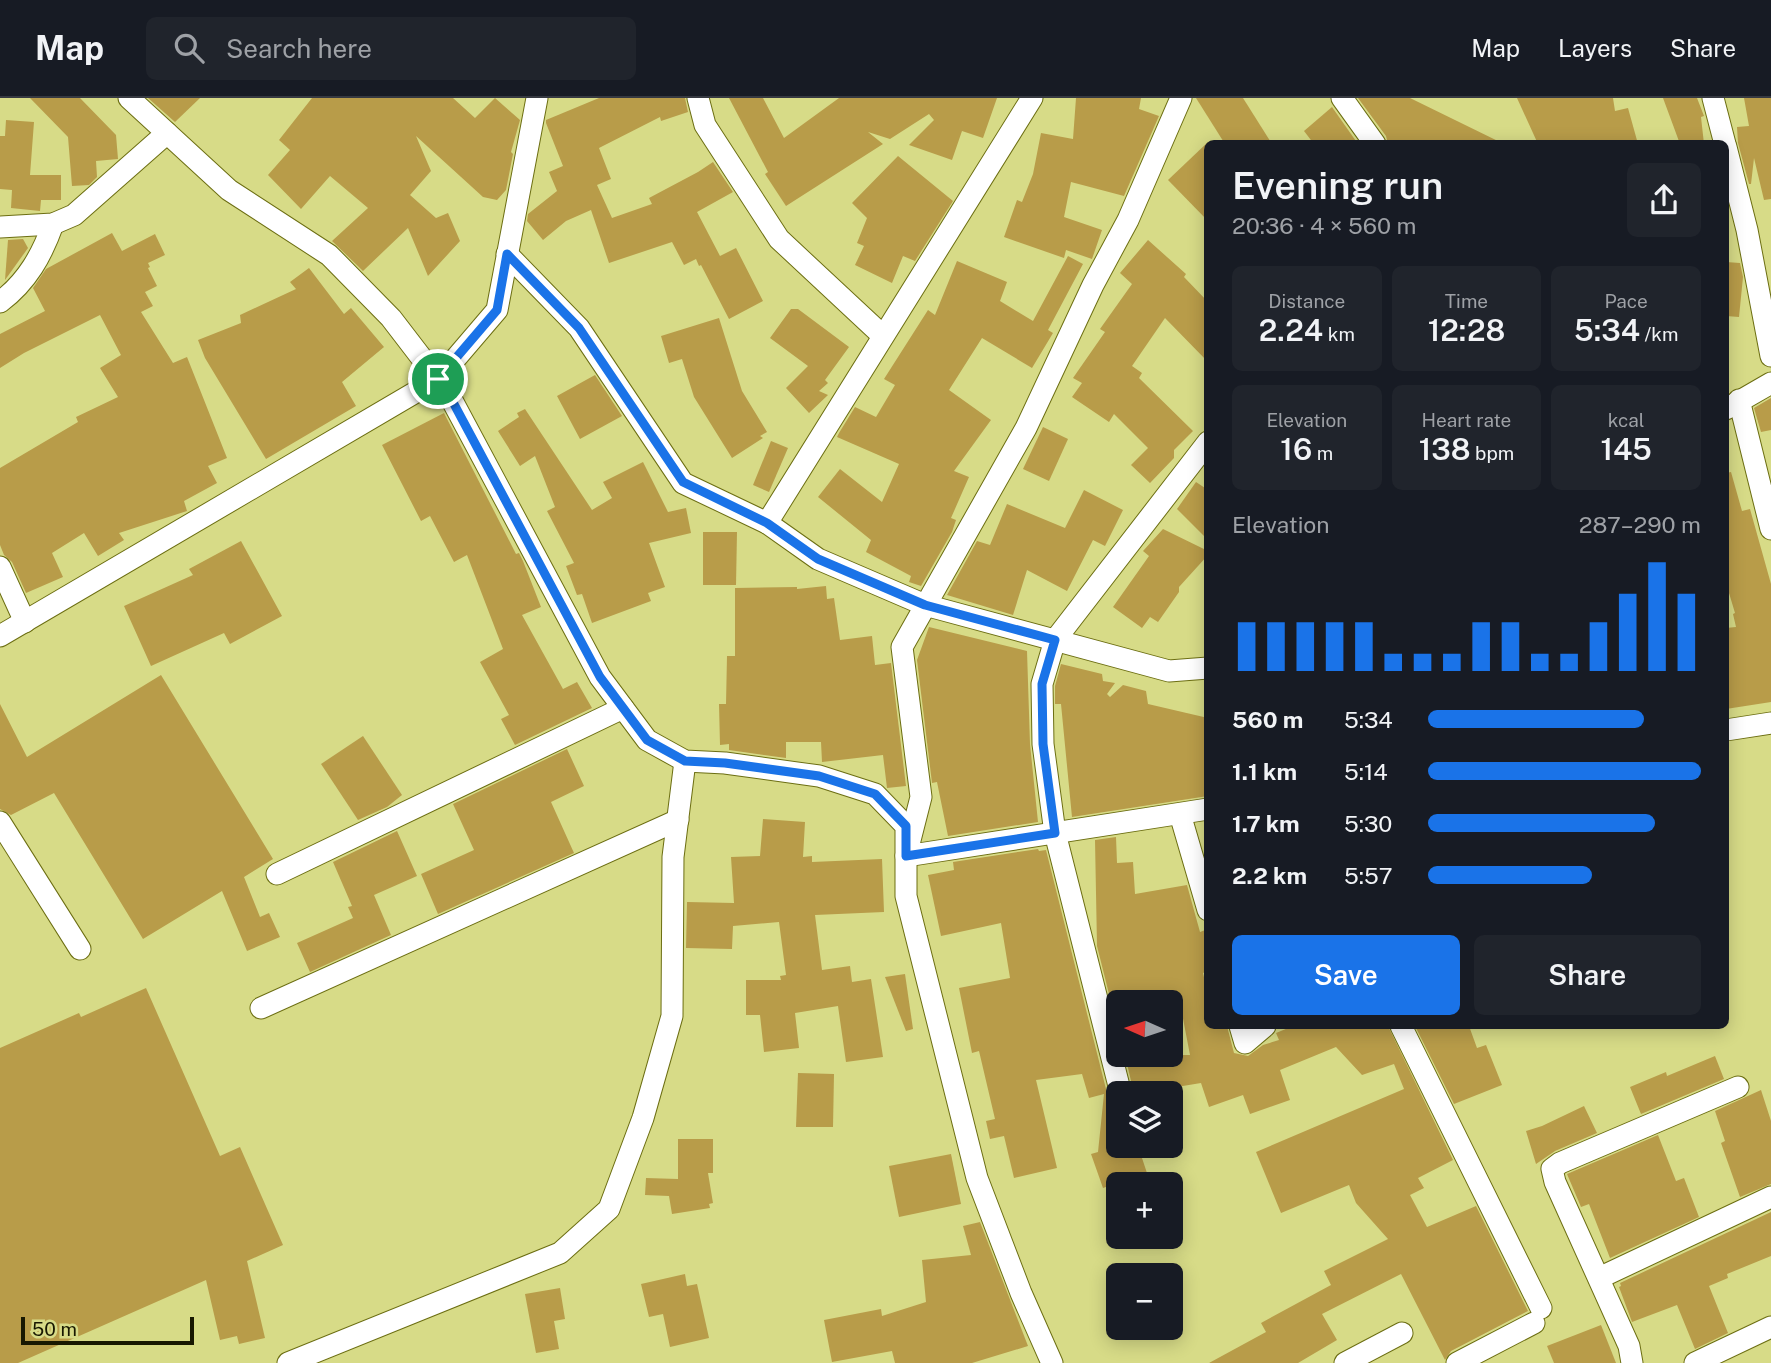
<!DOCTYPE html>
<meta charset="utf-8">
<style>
:root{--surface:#171b24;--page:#20242c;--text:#f1f3f6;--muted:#9ea1a6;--line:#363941;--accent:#1a73e8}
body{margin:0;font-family:"Public Sans",sans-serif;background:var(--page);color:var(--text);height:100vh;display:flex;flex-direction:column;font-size:26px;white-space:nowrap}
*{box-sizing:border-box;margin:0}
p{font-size:23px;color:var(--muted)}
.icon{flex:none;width:38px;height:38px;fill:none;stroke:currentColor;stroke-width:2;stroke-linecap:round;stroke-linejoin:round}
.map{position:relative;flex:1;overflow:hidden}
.side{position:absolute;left:1204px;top:42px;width:525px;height:889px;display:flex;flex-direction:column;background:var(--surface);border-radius:10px;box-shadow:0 4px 18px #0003}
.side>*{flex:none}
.needle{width:46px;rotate:273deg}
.tools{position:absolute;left:1106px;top:892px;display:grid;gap:14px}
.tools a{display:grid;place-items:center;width:77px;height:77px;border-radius:10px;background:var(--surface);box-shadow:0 4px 18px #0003;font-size:35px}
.scale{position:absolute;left:21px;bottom:18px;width:173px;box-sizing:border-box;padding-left:7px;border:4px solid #181801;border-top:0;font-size:19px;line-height:24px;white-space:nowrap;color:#181801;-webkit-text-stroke:5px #d7db87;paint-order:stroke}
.pin{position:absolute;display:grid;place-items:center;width:60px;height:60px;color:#fff;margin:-30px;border:4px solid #fff;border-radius:50%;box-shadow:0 2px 7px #0007}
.round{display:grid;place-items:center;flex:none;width:74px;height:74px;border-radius:10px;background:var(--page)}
.head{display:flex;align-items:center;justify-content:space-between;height:119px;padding:0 28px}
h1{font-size:38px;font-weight:600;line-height:52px}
.metrics{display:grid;grid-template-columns:repeat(3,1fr);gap:10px;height:119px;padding:7px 28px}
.metrics div{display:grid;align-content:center;border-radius:10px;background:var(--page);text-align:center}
.metrics b{font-size:30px;font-weight:600}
.metrics small{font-size:19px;font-weight:400}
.metrics p{font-size:19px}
.chart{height:196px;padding:14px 28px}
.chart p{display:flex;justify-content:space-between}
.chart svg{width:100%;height:126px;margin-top:7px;stroke:var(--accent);stroke-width:6}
.button{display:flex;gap:14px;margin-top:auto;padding:14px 28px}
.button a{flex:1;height:80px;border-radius:10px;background:var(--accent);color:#fff;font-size:28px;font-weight:600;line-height:80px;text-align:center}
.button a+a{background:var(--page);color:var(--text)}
ul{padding:0 28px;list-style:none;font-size:23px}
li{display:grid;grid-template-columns:112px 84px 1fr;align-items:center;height:52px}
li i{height:18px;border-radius:9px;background:var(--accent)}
header{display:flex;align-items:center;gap:42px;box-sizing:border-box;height:98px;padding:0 35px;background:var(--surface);border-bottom:2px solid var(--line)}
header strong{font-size:33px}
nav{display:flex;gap:38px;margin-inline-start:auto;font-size:24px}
.search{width:490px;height:63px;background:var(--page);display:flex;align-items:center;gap:18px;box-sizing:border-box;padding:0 24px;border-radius:10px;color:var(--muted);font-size:26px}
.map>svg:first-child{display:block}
</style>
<header>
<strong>Map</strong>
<div class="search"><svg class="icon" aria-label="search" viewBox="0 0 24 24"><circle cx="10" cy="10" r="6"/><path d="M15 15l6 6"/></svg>Search here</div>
<nav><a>Map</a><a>Layers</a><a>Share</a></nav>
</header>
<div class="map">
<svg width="1771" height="1265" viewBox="0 0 1771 1265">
<rect width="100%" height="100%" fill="#d7db87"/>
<g fill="#b89c49">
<polygon points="30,0 80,0 116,37 118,61 96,63 97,79 89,87 72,88 68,39"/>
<polygon points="148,0 200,0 175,24"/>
<polygon points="312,0 453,0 475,20 495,0 520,22 511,54 513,56 506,92 497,102 483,99 416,38 431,73 410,97 436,120 448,115 460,143 428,178 408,130 363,173 332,143 368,110 330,78 301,111 268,77 290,52 279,42"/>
<polygon points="599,0 685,0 688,14 661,23 660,19 599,50 611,81 597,87 612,120 652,106 649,100 698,74 713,64 733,94 697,114 720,158 736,150 763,203 729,221 701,167 699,168 696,161 684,167 672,144 609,165 591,112 566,123 543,142 527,123 528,116 557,93 549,74 563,68 546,25 546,22"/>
<polygon points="729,0 763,0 784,40 839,0 997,0 983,40 962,33 952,62 909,47 934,22 929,16 890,41 868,34 883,46 786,108 765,76 768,74"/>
<polygon points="1076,0 1141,0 1139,11 1159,18 1124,98 1071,84 1064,119 1102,132 1092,161 1066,152 1064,160 1004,139 1017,102 1022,104 1033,76 1041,35 1073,41"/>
<polygon points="1196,0 1243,0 1272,46 1225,46"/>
<polygon points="1358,0 1410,0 1504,46 1388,46 1386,38"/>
<polygon points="1517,0 1613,0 1615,13 1628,10 1638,46 1538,46"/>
<polygon points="1663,0 1697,0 1704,18 1701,19 1704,46 1680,46"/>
<polygon points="1744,0 1771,0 1771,101 1764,102 1754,60 1751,86 1749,86 1738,45 1737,29 1749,28"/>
<polygon points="1332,9 1358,46 1314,46 1304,33"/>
<polygon points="6,22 34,24 30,77 61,77 61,102 41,102 40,113 11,110 12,92 0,91 0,38 5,38"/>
<polygon points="1208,44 1208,123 1168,82"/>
<polygon points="898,58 953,103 915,163 903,158 892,185 855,167 864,148 857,145 867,120 852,105"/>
<polygon points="112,135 122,153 155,136 165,157 148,165 150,169 148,170 157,188 145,194 153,208 141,214 173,265 187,259 227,360 208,368 217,385 184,403 187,413 119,435 124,442 98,458 84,435 52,455 63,479 26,495 12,464 4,457 0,447 0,370 78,324 76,319 118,299 100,270 121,257 100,217 24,255 0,270 0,236 45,213 33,190 46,171"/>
<polygon points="23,141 28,150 5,182 8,142"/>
<polygon points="1148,142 1186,176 1184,179 1208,204 1208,264 1165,220 1132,268 1142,275 1139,280 1193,333 1174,352 1174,360 1150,385 1131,367 1148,350 1114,316 1109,324 1072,299 1082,285 1073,280 1105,234 1100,231 1132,186 1120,175"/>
<polygon points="1068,158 1083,166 1048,232 1053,235 1032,270 982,240 949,292 991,322 954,373 969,379 951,420 956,422 952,434 921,488 909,484 911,478 866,454 871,442 818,399 840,371 882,404 899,366 837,339 839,335 855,309 876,319 895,287 884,281 928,212 935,217 957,163 1007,184 1000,203 1033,223"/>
<polygon points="1726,164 1740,165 1743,179 1739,219 1726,218"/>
<polygon points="309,170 344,216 351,210 384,249 342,284 356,308 266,361 205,260 198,242 241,225 240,217 296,191 290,184"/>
<polygon points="791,211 798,211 849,249 825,282 828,285 819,293 828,297 809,315 786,290 808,268 770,240"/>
<polygon points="719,220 742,293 767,334 760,338 763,340 732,360 694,299 682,261 669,265 661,238"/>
<polygon points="595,277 622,318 580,341 557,298"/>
<polygon points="1771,300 1771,332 1761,334 1754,310"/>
<polygon points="525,311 592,412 612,400 603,384 643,364 668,414 686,410 691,435 649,445 665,489 648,495 651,503 592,525 582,496 577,497 566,468 574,465 547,413 555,409 535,358 520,368 498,333 519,319 517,315"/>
<polygon points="444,315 516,456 519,455 523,463 541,509 522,517 563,591 577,584 592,610 515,647 501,621 509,617 480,564 503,551 467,457 454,464 430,418 421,423 382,347"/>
<polygon points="1043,329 1068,341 1049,383 1023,371"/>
<polygon points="771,343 788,350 769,394 753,387"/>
<polygon points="1731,374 1742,413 1750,411 1771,486 1771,604 1726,611 1726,530 1736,529 1733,516 1735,515 1726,485 1726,375"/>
<polygon points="1196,384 1208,392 1208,442 1177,411"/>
<polygon points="1084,392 1123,412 1105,448 1093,442 1067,493 1027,472 1013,517 947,497 977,443 990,447 1007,406 1065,430"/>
<polygon points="1163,431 1208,453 1208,457 1179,489 1179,494 1158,524 1150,519 1142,530 1113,509 1149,458 1143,453"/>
<polygon points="703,434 737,434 736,487 703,487"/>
<polygon points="241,443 282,518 230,546 224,535 151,568 124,508 193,477 189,471"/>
<polygon points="826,488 827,501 834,500 840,542 872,538 875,567 891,565 906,688 887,690 883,657 822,664 821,644 786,644 786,660 729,652 729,646 720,647 719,606 726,606 727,558 735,558 735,490 797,489 797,491"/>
<polygon points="929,529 1027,553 1030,646 1038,724 948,738 937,684 932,685 917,562"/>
<polygon points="1061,566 1102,576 1103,583 1115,585 1107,596 1110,599 1123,587 1146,593 1148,606 1208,620 1208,698 1072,719 1061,606 1055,606 1055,588"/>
<polygon points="161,577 273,761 244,779 260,819 269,815 280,839 247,853 222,793 143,841 54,695 11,717 0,711 0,606 27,659"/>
<polygon points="363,638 402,697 387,709 358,722 321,666"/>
<polygon points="567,651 584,688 551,704 574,755 438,816 421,776 474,752 453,706"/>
<polygon points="763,721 805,724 803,759 812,758 812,764 882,761 884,814 815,817 822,872 850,868 852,884 871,881 883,959 846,964 838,908 795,915 799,950 764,954 760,917 746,917 746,882 781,882 780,878 786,877 779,824 733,828 732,851 686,850 687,804 734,805 731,759 760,758"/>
<polygon points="397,733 417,778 374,797 391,837 310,874 297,845 353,820 348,809 352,808 333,764"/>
<polygon points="1116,739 1117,765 1133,764 1135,796 1187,787 1200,834 1208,831 1208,873 1203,875 1208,896 1208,928 1227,928 1234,955 1248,958 1263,947 1279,942 1276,935 1293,928 1388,928 1453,1062 1418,1080 1424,1090 1410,1097 1427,1129 1476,1108 1528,1213 1451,1253 1445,1262 1401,1176 1322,1216 1337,1242 1298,1265 1209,1265 1266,1234 1261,1225 1331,1187 1324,1173 1388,1141 1356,1105 1349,1087 1281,1115 1256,1054 1404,991 1394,966 1362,977 1336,949 1280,972 1290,1002 1250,1016 1243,997 1209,1009 1201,985 1134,996 1125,957 1190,957 1180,905 1118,905 1118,932 1097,848 1095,742"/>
<polygon points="1038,751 1039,753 1046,752 1108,999 1112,1006 1118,1009 1118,1048 1138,1048 1147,1075 1103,1090 1091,1056 1098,1054 1104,996 1089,1000 1082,976 1036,982 1057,1070 1014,1080 1004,1038 990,1041 986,1023 995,1021 979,953 972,955 959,890 1010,880 1001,825 941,838 928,777 954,772 953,764"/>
<polygon points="905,876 913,931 906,933 885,879"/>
<polygon points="146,890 220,1058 240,1049 283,1147 247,1163 265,1240 239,1246 237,1238 220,1242 206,1182 18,1265 0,1265 0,950 79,915 81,919"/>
<polygon points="1415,928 1469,928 1477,950 1486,947 1502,987 1454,1006"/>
<polygon points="1715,958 1724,981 1641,1016 1630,989 1666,974 1667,978"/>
<polygon points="798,975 834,976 833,1029 796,1029"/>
<polygon points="1761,992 1771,1023 1771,1086 1740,1099 1721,1045 1725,1043 1715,1013"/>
<polygon points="1584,1008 1597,1035 1555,1053 1536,1066 1526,1033 1542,1028"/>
<polygon points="1658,1037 1676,1083 1684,1080 1699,1119 1610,1160 1589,1106 1581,1109 1567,1076"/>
<polygon points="678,1041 713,1041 713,1075 708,1075 713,1105 709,1106 710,1110 672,1116 669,1098 645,1097 646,1080 678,1081"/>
<polygon points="951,1056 961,1106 899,1119 889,1068"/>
<polygon points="1771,1114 1771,1158 1727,1176 1728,1180 1709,1188 1728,1235 1695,1251 1677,1207 1632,1224 1619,1189 1621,1188 1620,1185"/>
<polygon points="980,1124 1028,1248 972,1265 895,1265 892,1253 832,1264 824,1222 881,1211 882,1218 926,1204 922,1162 971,1157 963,1128"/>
<polygon points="685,1176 687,1188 697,1186 709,1240 670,1249 663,1216 649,1219 641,1186"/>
<polygon points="560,1190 565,1221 554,1223 559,1251 536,1255 525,1196"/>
<polygon points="1601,1227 1616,1265 1554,1265 1547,1248"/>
</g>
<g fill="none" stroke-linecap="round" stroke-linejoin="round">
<defs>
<g id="street">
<polyline points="129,0 229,92 329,157 391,220 447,293 600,579 647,642 685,663 725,665 819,678 875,696 906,728 906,798 977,1080 1021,1195 1052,1265"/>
<polyline points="698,0 705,27 779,141 883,238"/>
<polyline points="1181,0 1128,122 1093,187 1026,330 902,549 921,699 906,758 1208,711"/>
<polyline points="1342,0 1375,46"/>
<polyline points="1713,0 1725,46"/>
<polyline points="1726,49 1747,132 1771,258"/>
<polyline points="0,129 53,126 74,117 167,35"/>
<polyline points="507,156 579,230 683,385 767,425 818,461 925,507 1169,573 1208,570"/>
<path d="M0 204C27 184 42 157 53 126"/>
<polyline points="1739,302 1771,431"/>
<polyline points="1726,311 1771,285"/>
<polyline points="767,425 1032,0"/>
<polyline points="0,469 25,524"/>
<polyline points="0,538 438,281 497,212 537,0"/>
<polyline points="1726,632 1771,625"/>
<polyline points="1180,716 1208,812"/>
<polyline points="0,724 80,851"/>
<polyline points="277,776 623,610"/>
<polyline points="261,910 678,722"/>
<polyline points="1240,928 1245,945 1265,928"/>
<polyline points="1401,928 1541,1210"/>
<polyline points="1121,996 1055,735 1043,646 1042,586 1055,542 1208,344"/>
<polyline points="1599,1180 1771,1099"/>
<polyline points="288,1265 560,1155 609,1111 643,1020 672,918 673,759 685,663"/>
<polyline points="1345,1265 1402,1235"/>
<polyline points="1457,1265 1534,1225"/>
<polyline points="1632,1265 1629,1248 1555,1084 1552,1071 1560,1065 1738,989"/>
<polyline points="1695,1265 1771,1229"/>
</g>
</defs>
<use href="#street" stroke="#6c6e12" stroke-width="23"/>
<use href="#street" stroke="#fff" stroke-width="21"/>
</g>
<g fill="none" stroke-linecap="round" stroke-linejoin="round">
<defs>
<polygon id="route" points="507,156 579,230 683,384 767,425 818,461 925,507 1055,542 1042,586 1043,646 1055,735 906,758 906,728 875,696 819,678 725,665 685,663 647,642 600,579 447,293 438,281 497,212"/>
</defs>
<use href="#route" stroke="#fff" stroke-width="14"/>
<use href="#route" stroke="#1a73e8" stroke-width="9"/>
</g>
</svg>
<div class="tools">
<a><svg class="needle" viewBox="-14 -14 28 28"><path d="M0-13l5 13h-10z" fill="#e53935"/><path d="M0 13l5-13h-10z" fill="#9ea1a6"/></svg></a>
<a><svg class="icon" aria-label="layers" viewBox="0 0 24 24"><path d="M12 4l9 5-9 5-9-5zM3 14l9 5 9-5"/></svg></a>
<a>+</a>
<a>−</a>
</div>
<div class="scale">50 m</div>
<div class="pin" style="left:438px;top:281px;background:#1e9e55"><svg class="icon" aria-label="arrive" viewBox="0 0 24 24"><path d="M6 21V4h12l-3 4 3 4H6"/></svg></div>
<section class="side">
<div class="head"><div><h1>Evening run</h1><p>20:36 · 4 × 560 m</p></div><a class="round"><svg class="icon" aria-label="share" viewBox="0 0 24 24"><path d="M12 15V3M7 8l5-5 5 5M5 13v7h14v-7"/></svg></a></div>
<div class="metrics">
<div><p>Distance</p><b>2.24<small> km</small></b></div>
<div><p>Time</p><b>12:28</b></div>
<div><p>Pace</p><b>5:34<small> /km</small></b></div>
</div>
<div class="metrics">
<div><p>Elevation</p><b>16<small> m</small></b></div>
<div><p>Heart rate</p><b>138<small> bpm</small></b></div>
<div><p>kcal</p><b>145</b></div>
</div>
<div class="chart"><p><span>Elevation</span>287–290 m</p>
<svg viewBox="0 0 160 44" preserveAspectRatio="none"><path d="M5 44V27M15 44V27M25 44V27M35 44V27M45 44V27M55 44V38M65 44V38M75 44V38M85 44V27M95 44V27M105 44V38M115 44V38M125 44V27M135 44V17M145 44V6M155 44V17"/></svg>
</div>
<ul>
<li><b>560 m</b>5:34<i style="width:79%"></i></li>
<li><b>1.1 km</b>5:14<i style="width:100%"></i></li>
<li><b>1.7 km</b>5:30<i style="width:83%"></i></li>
<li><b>2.2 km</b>5:57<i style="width:60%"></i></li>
</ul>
<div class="button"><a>Save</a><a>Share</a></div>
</section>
</div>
